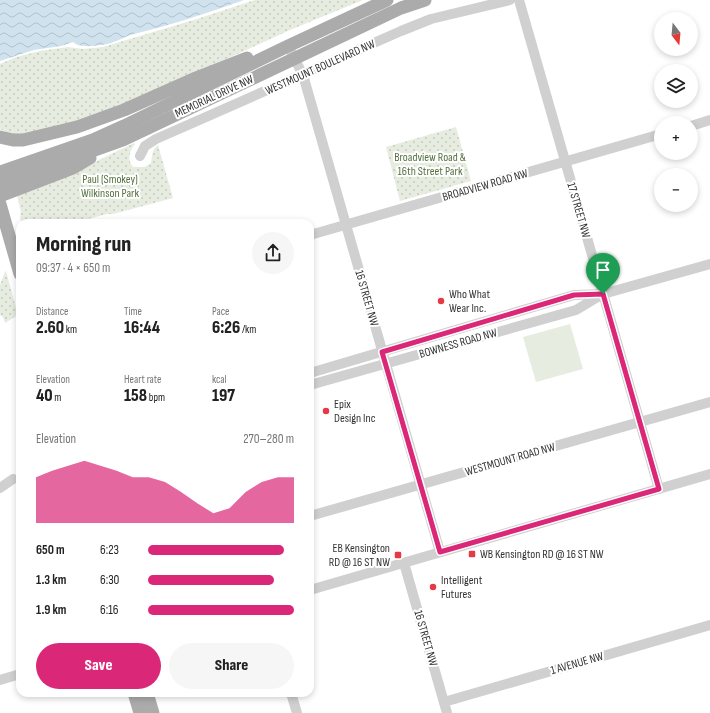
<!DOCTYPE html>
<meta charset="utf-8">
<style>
:root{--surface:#fff;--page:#f6f6f6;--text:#222;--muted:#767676;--accent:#db2777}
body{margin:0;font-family:"Sofia Sans Condensed",sans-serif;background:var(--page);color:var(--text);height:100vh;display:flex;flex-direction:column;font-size:15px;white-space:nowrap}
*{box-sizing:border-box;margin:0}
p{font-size:13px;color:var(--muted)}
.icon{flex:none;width:22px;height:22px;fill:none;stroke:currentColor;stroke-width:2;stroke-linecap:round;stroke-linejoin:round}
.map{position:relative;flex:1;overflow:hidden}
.panel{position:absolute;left:16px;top:219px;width:298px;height:478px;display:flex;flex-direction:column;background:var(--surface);border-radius:12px;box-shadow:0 2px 6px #0003}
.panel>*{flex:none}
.needle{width:26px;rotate:164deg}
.tools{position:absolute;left:654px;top:12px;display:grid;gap:8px}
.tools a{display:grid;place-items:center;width:44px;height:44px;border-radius:50%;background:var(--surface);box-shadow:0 2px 6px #0003;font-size:20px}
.pin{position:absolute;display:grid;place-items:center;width:34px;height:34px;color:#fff;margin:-41px -17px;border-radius:50% 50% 50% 0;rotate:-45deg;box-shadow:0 0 4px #0007}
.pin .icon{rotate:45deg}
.round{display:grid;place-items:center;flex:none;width:42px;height:42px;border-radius:21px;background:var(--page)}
.head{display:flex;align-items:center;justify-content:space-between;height:68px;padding:0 20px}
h1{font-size:22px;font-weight:800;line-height:30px}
.figures{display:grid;grid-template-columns:repeat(3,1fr);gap:6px;height:68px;padding:4px 20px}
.figures div{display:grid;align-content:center}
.figures b{font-size:17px;font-weight:800}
.figures small{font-size:11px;font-weight:400}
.figures p{font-size:11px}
.chart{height:112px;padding:8px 20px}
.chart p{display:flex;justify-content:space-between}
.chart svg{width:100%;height:72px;margin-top:4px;fill:var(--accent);opacity:.7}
.primary-button{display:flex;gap:8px;margin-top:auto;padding:8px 20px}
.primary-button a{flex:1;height:46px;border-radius:24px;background:var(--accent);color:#fff;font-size:16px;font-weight:800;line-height:46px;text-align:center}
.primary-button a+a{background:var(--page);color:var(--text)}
ul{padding:0 20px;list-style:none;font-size:13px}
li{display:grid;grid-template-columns:64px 48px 1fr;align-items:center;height:30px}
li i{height:10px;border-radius:5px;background:var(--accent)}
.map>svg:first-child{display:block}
</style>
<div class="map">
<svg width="710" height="713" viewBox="0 0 710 713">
<defs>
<pattern id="park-dots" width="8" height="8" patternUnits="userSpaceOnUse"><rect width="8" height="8" fill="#e6ecdf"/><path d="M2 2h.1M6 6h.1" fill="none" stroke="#c6cbc0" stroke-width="1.8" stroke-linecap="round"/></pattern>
<pattern id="water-waves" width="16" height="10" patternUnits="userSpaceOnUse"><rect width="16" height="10" fill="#cfe2ee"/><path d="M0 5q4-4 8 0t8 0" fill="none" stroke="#b2c2cd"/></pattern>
</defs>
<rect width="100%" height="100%" fill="#fff"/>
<polygon fill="#e6ecdf" points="570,324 583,369 536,382 523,337"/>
<g fill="url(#park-dots)">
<polygon points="255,0 363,0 290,30 130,103 45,131 12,135 0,129 0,64 16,57 40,51 68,47 83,49 103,47 197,19"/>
<polygon points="456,127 471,181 400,201 386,147"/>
<path d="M134 143 135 144C129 151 127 160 133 167H145L151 163C152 157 152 149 158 145L173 198 113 214H107L73 223H55L54 220 45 223H22L20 218 21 212 17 195 66 176Z"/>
<polygon points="6,271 18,315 5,323 3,317 0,315 0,285 5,272"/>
</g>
<path fill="url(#water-waves)" d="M0 0H244C208 13 171 25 134 34 123 37 114 44 102 45 94 46 79 48 73 42L61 46 34 50 0 61Z"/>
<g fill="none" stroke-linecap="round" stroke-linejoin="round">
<g stroke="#d0d0d0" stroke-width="10">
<polyline points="519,0 659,489"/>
<polyline points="288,46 303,75 440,552"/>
<polyline points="691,126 710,120"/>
<polyline points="140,156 145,146 156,139 401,31 431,19 510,0"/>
<polyline points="310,235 661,134"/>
<polyline points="310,373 574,295 603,294 710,264"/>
<polyline points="310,385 576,310 601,295"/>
<polyline points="0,488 13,479"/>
<polyline points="310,516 710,402"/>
<polyline points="404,563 447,713"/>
<polyline points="310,590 710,474"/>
<polyline points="0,680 20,674"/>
<polyline points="291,693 297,713"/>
<polyline points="444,702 710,625"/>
</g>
<g stroke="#ababab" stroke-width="13">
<polyline points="0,137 13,140 23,140 77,127 124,110 196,78 247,58"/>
<polyline points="0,172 93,140 124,126 288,46 387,0"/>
<polyline points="0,184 123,140 401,8 425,0"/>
<polyline points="0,196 73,168 90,158"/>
<polyline points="0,204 20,274"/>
<polyline points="134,693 140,713"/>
<polyline points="147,693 153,713"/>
</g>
</g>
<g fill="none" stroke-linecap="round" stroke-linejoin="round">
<defs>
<polygon id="route" points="603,294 659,489 440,552 382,352 574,295"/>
</defs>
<use href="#route" stroke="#fff" stroke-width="8"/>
<use href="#route" stroke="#db2777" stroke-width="5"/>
</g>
<g fill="#e63946" stroke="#fff" stroke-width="1.5">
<circle cx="441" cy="301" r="4"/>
<circle cx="326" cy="411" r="4"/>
<rect x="468" y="550" width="8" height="8" rx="2"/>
<rect x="394" y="551" width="8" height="8" rx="2"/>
<circle cx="433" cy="587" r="4"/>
</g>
<g text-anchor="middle" stroke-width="4" stroke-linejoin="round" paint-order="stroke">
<g font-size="12" fill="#333" stroke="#fff">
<text transform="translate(320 67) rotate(-24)" y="4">WESTMOUNT BOULEVARD NW</text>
<text transform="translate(214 96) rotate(-25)" y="4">MEMORIAL DRIVE NW</text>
<text transform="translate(485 185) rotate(-16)" y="4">BROADVIEW ROAD NW</text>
<text transform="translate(579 210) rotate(74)" y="4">17 STREET NW</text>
<text transform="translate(367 298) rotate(74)" y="4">16 STREET NW</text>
<text transform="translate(458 343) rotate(-16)" y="4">BOWNESS ROAD NW</text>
<text transform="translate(510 459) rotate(-16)" y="4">WESTMOUNT ROAD NW</text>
<text transform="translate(426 638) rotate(74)" y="4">16 STREET NW</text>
<text transform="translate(577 663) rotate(-16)" y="4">1 AVENUE NW</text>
</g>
<g font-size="12" fill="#56703f" stroke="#fff">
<text x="430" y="161">Broadview Road &amp;<tspan x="430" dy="14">16th Street Park</tspan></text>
<text x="110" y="183">Paul (Smokey)<tspan x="110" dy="14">Wilkinson Park</tspan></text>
</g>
<g font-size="12" fill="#333" stroke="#fff" text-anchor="start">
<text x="449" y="298">Who What<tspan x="449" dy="14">Wear Inc.</tspan></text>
<text x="334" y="408">Epix<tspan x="334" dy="14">Design Inc</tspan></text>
<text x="390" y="552" text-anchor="end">EB Kensington<tspan x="390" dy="14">RD @ 16 ST NW</tspan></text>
<text x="480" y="558">WB Kensington RD @ 16 ST NW</text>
<text x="441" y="584">Intelligent<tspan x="441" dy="14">Futures</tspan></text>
</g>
</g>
</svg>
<div class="tools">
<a><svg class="needle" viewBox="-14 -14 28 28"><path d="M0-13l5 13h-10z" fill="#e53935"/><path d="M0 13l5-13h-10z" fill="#767676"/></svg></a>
<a><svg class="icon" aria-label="layers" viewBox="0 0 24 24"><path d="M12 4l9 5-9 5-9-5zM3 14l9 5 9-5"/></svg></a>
<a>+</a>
<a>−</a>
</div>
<div class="pin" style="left:603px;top:294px;background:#1e9e55"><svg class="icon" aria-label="arrive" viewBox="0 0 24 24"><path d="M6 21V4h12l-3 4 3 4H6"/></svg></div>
<section class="panel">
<div class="head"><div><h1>Morning run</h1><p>09:37 · 4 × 650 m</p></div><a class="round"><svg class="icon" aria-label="share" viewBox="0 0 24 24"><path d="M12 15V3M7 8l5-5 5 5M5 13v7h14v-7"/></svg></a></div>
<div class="figures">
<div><p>Distance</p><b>2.60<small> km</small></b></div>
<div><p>Time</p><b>16:44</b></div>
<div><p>Pace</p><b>6:26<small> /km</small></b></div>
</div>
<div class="figures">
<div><p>Elevation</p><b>40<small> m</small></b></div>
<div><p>Heart rate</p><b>158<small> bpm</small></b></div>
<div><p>kcal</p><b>197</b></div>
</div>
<div class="chart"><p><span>Elevation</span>270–280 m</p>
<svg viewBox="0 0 160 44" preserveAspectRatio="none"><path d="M0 44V16L10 12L20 9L30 6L40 9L50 12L60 16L70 16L80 19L90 25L100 32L110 38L120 35L130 25L140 19L150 16L160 16V44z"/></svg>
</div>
<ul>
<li><b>650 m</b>6:23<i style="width:93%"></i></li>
<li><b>1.3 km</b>6:30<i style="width:86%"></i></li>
<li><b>1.9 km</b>6:16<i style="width:100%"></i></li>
</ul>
<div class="primary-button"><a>Save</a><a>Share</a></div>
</section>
</div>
